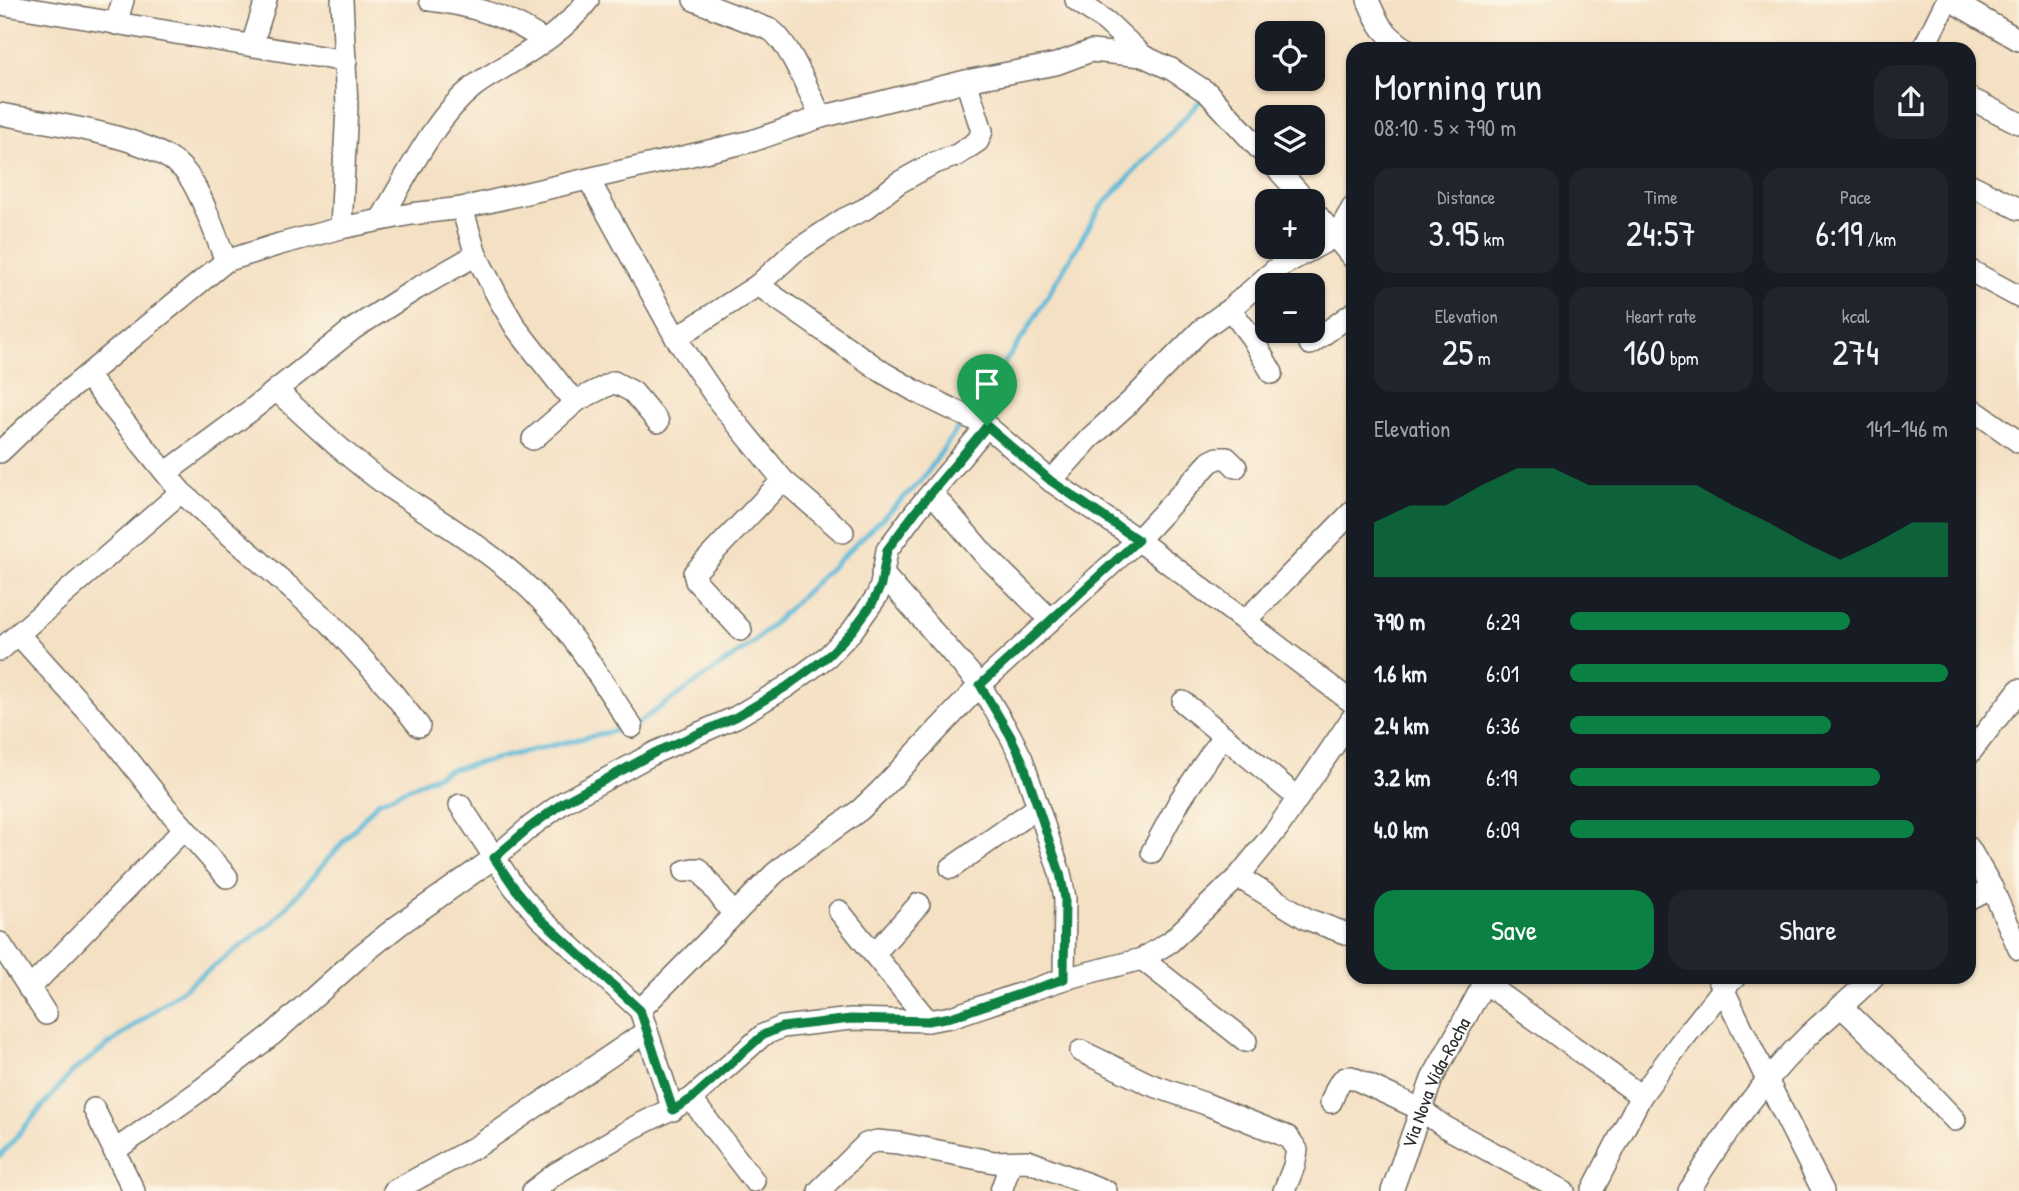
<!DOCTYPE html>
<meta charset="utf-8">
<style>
:root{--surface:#171b24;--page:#20242c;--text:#f1f3f6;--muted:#9ea1a6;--accent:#0b8043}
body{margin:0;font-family:"Patrick Hand",sans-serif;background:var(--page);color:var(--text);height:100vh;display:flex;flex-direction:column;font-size:26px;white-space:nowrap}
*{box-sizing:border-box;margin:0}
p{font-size:23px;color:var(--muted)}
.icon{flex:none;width:38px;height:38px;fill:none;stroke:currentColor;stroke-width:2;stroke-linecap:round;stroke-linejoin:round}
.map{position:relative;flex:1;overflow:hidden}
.details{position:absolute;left:1346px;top:42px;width:630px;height:942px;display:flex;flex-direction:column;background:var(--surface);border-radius:21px;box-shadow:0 2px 5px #0004}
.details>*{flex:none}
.tools{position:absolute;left:1255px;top:21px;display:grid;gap:14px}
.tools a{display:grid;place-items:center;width:70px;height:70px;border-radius:14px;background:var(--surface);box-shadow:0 2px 5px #0004;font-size:35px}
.pin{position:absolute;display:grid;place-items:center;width:60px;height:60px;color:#fff;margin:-72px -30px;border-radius:50% 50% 50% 0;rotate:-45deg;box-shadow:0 0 7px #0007}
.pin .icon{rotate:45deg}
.round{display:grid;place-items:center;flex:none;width:74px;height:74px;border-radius:21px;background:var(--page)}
.headline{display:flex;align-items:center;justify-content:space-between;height:119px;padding:0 28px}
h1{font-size:38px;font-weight:600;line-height:52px}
.metrics{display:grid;grid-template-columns:repeat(3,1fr);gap:10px;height:119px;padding:7px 28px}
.metrics div{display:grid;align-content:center;border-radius:18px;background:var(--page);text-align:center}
.metrics b{font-size:35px;font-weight:600}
.metrics small{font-size:19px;font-weight:400}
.metrics p{font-size:19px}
.chart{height:196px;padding:14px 28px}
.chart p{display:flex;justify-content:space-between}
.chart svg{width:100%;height:126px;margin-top:7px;fill:var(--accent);opacity:.7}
.button{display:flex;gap:14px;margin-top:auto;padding:14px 28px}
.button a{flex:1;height:80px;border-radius:21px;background:var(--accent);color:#fff;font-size:28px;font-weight:600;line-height:80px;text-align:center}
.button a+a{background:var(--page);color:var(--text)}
ul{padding:0 28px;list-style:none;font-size:23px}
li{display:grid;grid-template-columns:112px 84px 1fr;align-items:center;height:52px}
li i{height:18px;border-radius:9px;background:var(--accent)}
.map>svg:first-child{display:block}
</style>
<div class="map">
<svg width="2019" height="1191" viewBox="0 0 2019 1191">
<rect width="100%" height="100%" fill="#fcf5e5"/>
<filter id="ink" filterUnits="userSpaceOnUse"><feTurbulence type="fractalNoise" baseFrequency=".0143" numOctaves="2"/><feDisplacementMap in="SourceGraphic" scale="14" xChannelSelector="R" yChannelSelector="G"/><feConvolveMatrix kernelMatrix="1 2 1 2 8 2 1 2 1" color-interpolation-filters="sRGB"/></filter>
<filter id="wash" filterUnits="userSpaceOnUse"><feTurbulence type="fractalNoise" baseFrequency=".00686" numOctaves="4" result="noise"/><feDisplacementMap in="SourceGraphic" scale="28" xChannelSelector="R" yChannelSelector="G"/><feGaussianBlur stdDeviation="1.57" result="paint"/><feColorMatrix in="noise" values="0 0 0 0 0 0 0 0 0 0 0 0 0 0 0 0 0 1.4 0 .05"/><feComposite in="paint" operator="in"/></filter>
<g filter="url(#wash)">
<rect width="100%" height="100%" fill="#f4e0c3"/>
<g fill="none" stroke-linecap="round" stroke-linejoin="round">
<g stroke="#59b8d7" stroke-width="5">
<polyline points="970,411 1025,334 1100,208 1203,98"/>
<polyline points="635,725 753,643 921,481 964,419"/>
<polyline points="0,1156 72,1072 273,922 378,802 448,770 626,728"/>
</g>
</g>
</g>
<g filter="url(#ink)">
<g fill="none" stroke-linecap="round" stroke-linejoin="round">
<defs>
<g id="street">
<path d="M430 0C471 5 510 16 544 41"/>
<path d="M694 0 771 30C791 45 809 93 821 117"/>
<polyline points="1076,0 1107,22 1143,56 1171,69 1208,93 1267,157"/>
<path d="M1368 0C1379 27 1383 32 1406 49"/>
<polyline points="1950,0 2019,40"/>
<polyline points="0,4 346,61"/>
<polyline points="116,24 123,0"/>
<polyline points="252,45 266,0"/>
<polyline points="1923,49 1947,0"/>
<polyline points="1969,98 2019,123"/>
<path d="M0 114C48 123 150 135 183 169 200 187 216 237 226 261"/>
<polyline points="1272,163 1306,201"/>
<polyline points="589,180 676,338 720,403 783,480 843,532"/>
<polyline points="1969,184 2019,209"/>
<polyline points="462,208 476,255 499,299 516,328 566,392 578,400 614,382 633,392 658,422"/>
<polyline points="1312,209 1353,258"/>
<path d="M381 219C407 176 434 118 473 87 484 78 497 72 509 64 538 47 568 27 588 0"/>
<polyline points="341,228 347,106 342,0"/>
<polyline points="1969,270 2019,297"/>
<polyline points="758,285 884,373 917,392 987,426 1051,481 1138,540 1353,703"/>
<polyline points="1230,309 1252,338 1272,373"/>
<polyline points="676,338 758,285 794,252 844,219 865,209 898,183 932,164 957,155 978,141 982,131 966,81"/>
<polyline points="1310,344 1353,313"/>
<polyline points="87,376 181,492 329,622 388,687 419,726"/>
<path d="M276 390C312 423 348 458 389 487 437 520 489 549 531 590 571 630 601 679 632 727"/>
<polyline points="1969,407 2019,442"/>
<polyline points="533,439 578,400"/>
<polyline points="0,452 43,411 226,261 280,244 341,228 411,214 462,208 752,141 821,117 966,81 1056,64 1091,51 1143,56"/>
<polyline points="167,472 250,411 353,329 416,289 476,255"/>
<polyline points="1051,481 1090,438 1130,402 1201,330 1230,309 1277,268 1336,236 1353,207"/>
<polyline points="932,493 984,554 1051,620"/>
<polyline points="1246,620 1353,511"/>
<polyline points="741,630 696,581 694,573 783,480"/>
<polyline points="19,635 109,735 164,805 227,877"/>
<polyline points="0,650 181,492"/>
<polyline points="1183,702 1298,798"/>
<polyline points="1969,754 2019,690"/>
<polyline points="460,805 514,887 540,918 640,1010 673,1110"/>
<polyline points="1969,848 1992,888 2019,949"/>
<polyline points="1152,852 1180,800 1223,736"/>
<polyline points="951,868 1038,807"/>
<polyline points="685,871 693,869 699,869 734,915"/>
<polyline points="1238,877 1307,919 1353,936"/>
<polyline points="1969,900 1992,888"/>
<polyline points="839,911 928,1021"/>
<polyline points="0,943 46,1014"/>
<polyline points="874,954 919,904"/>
<polyline points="1142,959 1246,1041"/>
<polyline points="1718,978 1767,1080 1823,1191"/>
<polyline points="1064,979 1065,898 1060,873 1022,759 1010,735 980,685 1138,540 1210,462 1218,458 1227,458 1236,467"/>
<polyline points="1484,982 1641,1096"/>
<polyline points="29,989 184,829"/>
<polyline points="1841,1006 1917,1080 1955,1120"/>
<polyline points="640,1010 774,874 792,859 860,810 881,790 980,685 882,573"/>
<polyline points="1081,1051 1149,1084 1206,1104 1288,1137 1297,1150 1294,1166 1284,1191"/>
<polyline points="691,1099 754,1181"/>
<path d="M1331 1102C1336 1091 1338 1077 1351 1077L1420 1109 1445 1127 1564 1191"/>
<polyline points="94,1109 134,1191"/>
<polyline points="114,1151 198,1092 273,1034 360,956 399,925 494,858 530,827 564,802 656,752 736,717 786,687 828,656 852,631 877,596 881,585 887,550 916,511 987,426"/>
<polyline points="394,1191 479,1145 647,1031"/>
<polyline points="533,1191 555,1174 635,1127 691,1099 763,1035 782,1027 851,1019 928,1021 951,1017 1064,979 1142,959 1170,942 1238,877 1277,829 1353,717"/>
<polyline points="819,1191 866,1144 877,1141 898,1143 994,1162 1028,1161 1106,1191"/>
<polyline points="1001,1191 1011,1162"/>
<path id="s1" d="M1392 1191 1432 1079 1488 976"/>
<polyline points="1592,1191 1641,1096 1680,1043 1723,989 1736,976"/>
<path d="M1689 1191C1723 1136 1760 1083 1806 1038 1828 1016 1853 998 1874 976"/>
</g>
</defs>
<use href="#street" stroke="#716a60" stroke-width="24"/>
<use href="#street" stroke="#fff" stroke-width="21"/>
</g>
</g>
<g fill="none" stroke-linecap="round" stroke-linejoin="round" filter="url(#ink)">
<defs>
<polygon id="route" points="987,426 1051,481 1138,540 980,685 1010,735 1022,760 1060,873 1065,898 1064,979 951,1017 928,1021 851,1019 782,1027 763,1035 691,1099 673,1110 640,1010 540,918 514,887 494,858 530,827 564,802 656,752 736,717 786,687 828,656 852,631 872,604 881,585 887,550 916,511"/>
</defs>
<use href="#route" stroke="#fff" stroke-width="14"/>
<use href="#route" stroke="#0b8043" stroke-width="9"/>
</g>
<g text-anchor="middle" stroke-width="6" stroke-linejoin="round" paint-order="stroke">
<g font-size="19" fill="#2b2b2b" stroke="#fcf5e5">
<text dy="7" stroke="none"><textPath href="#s1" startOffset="117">Via Nova Vida-Rocha</textPath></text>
</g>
</g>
</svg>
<div class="tools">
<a><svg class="icon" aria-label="locate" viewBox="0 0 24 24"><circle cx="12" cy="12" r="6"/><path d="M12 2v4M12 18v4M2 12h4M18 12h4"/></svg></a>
<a><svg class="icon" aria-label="layers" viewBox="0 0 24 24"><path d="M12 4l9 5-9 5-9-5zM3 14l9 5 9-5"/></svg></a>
<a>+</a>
<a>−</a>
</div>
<div class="pin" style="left:987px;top:426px;background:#1e9e55"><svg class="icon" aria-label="arrive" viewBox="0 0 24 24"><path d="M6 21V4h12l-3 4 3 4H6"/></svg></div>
<section class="details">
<div class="headline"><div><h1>Morning run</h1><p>08:10 · 5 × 790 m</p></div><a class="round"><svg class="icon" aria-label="share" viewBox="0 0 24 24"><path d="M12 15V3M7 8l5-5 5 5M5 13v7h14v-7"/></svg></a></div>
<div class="metrics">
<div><p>Distance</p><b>3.95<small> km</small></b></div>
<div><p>Time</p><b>24:57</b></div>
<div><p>Pace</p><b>6:19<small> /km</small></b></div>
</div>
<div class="metrics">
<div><p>Elevation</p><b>25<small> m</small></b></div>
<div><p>Heart rate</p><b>160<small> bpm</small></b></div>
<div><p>kcal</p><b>274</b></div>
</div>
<div class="chart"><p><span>Elevation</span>141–146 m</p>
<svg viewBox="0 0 160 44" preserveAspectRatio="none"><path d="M0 44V25L10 19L20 19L30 12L40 6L50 6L60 12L70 12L80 12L90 12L100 19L110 25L120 32L130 38L140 32L150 25L160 25V44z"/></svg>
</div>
<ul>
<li><b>790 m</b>6:29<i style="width:74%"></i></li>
<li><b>1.6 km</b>6:01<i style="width:100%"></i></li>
<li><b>2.4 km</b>6:36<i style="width:69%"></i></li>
<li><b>3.2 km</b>6:19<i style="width:82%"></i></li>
<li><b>4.0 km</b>6:09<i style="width:91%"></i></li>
</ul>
<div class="button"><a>Save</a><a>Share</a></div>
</section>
</div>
